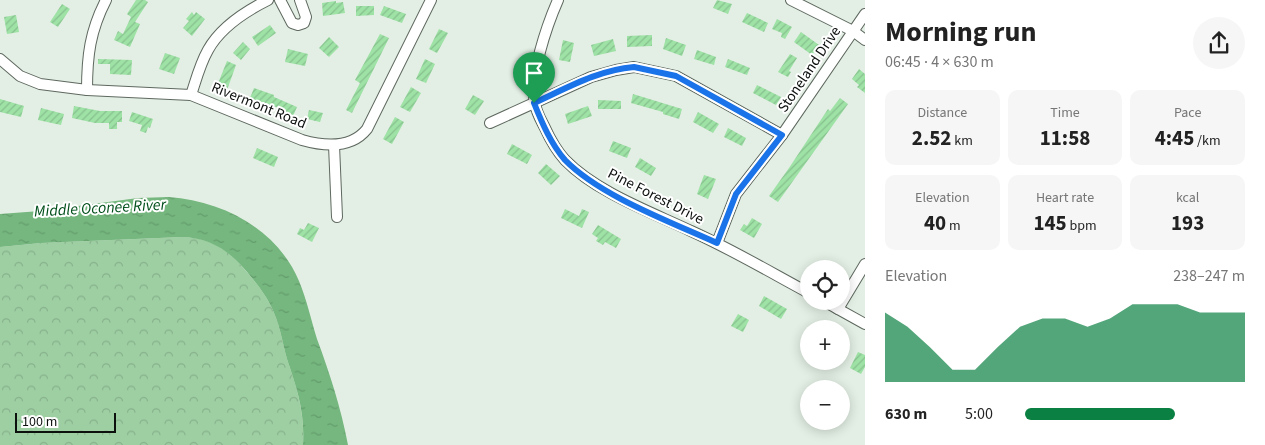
<!DOCTYPE html>
<meta charset="utf-8">
<style>
:root{--surface:#fff;--page:#f6f6f6;--text:#222;--muted:#767676;--accent:#0b8043}
body{margin:0;font-family:"Source Sans 3",sans-serif;background:var(--page);color:var(--text);height:100vh;display:flex;flex-direction:column;font-size:19px;white-space:nowrap}
*{box-sizing:border-box;margin:0}
p{font-size:16px;color:var(--muted)}
.icon{flex:none;width:28px;height:28px;fill:none;stroke:currentColor;stroke-width:2;stroke-linecap:round;stroke-linejoin:round}
.map{position:relative;flex:1;overflow:hidden}
.details{display:flex;flex-direction:column;background:var(--surface);width:400px}
.details>*{flex:none}
.buttons{position:absolute;left:800px;top:260px;display:grid;gap:10px}
.buttons a{display:grid;place-items:center;width:50px;height:50px;border-radius:50%;background:var(--surface);box-shadow:0 2px 12px #0003;font-size:25px}
.scale{position:absolute;left:15px;bottom:12px;width:101px;box-sizing:border-box;padding-left:5px;border:2px solid #0d110e;border-top:0;font-size:14px;line-height:18px;white-space:nowrap;color:#0d110e;-webkit-text-stroke:4px #fff;paint-order:stroke}
.pin{position:absolute;display:grid;place-items:center;width:42px;height:42px;color:#fff;margin:-51px -21px;border-radius:50% 50% 50% 0;rotate:-45deg;box-shadow:0 0 5px #0007}
.pin .icon{rotate:45deg}
.round{display:grid;place-items:center;flex:none;width:52px;height:52px;border-radius:26px;background:var(--page)}
.summary{display:flex;align-items:center;justify-content:space-between;height:85px;padding:0 20px}
h1{font-size:28px;font-weight:700;line-height:38px}
.stats{display:grid;grid-template-columns:repeat(3,1fr);gap:8px;height:85px;padding:5px 20px}
.stats div{display:grid;align-content:center;border-radius:10px;background:var(--page);text-align:center}
.stats b{font-size:21px;font-weight:700}
.stats small{font-size:14px;font-weight:400}
.stats p{font-size:14px}
.chart{height:140px;padding:10px 20px}
.chart p{display:flex;justify-content:space-between}
.chart svg{width:100%;height:90px;margin-top:5px;fill:var(--accent);opacity:.7}
ul{padding:0 20px;list-style:none;font-size:16px}
li{display:grid;grid-template-columns:80px 60px 1fr;align-items:center;height:38px}
li i{height:12px;border-radius:6px;background:var(--accent)}
main{display:flex;flex:1;min-height:0}
.map>svg:first-child{display:block}
</style>
<main>
<div class="map">
<svg width="865" height="445" viewBox="0 0 865 445">
<defs>
<pattern id="forest-crowns" width="20" height="18" patternUnits="userSpaceOnUse" patternTransform="scale(1.25)"><rect width="20" height="18" fill="#9ecfa3"/><path d="M2 6a3 3 0 1 1 6 0M12 15a3 3 0 1 1 6 0" fill="none" stroke="#87b18b"/></pattern>
<pattern id="water-ripples" width="26" height="14" patternUnits="userSpaceOnUse" patternTransform="scale(1.25)"><rect width="26" height="14" fill="#75b77e"/><path d="M2 4q2-2 4 0t4 0M15 11q2-2 4 0t4 0" fill="none" stroke="#649c6c"/></pattern>
<pattern id="building-hatch" width="6" height="6" patternUnits="userSpaceOnUse" patternTransform="scale(1.25)"><rect width="6" height="6" fill="#9ee2a6"/><path d="M-1 1l2-2M0 6l6-6M5 7l2-2" fill="none" stroke="#87c18e"/></pattern>
</defs>
<rect width="100%" height="100%" fill="#e3efe4"/>
<path fill="url(#forest-crowns)" d="M182 237C216 238 231 253 252 278 262 290 271 303 276 318 281 331 283 345 287 359 297 388 305 414 303 445H0V247L41 243Z"/>
<path fill="url(#water-ripples)" d="M169 197C223 201 277 229 299 281 307 300 311 320 317 339 330 374 341 408 348 445H303C305 412 297 389 287 359 283 345 281 331 276 318 271 303 262 290 252 278 233 254 214 238 182 237L41 243 0 247V214L40 211 138 198Z"/>
<g fill="url(#building-hatch)">
<polygon points="136,0 145,0 148,2 135,22 140,24 130,47 114,40 118,31 123,34 131,17 127,14"/>
<polygon points="717,0 732,4 728,14 713,8"/>
<polygon points="336,1 336,3 343,2 345,13 323,16 322,3"/>
<polygon points="62,4 70,9 58,27 50,22"/>
<polygon points="356,6 374,6 374,15 356,16"/>
<polygon points="384,6 406,14 402,23 380,15"/>
<polygon points="192,12 194,15 196,12 205,19 192,36 183,28 189,21 186,19"/>
<polygon points="747,13 768,23 764,32 742,22"/>
<polygon points="16,15 19,32 7,34 4,17"/>
<polygon points="777,19 792,27 785,39 781,37 782,33 772,29"/>
<polygon points="270,25 276,33 258,46 252,37"/>
<polygon points="439,29 448,33 437,53 429,49"/>
<polygon points="801,32 819,45 812,55 794,42"/>
<polygon points="380,34 389,38 352,113 346,110 360,83 355,80"/>
<polygon points="652,35 652,46 627,47 627,36"/>
<polygon points="329,37 339,47 329,57 319,48"/>
<polygon points="666,38 686,45 682,56 663,49"/>
<polygon points="613,39 616,51 594,56 591,45"/>
<polygon points="563,40 574,43 570,62 559,60"/>
<polygon points="243,42 250,49 241,60 233,53"/>
<polygon points="288,49 308,54 305,66 285,62"/>
<polygon points="697,50 716,57 714,65 694,59"/>
<polygon points="165,53 180,58 174,74 159,69"/>
<polygon points="790,54 797,58 789,71 791,72 788,77 778,72"/>
<polygon points="98,59 132,60 131,75 110,74 110,64 98,64"/>
<polygon points="425,59 435,64 426,83 416,79"/>
<polygon points="728,59 750,68 747,75 725,67"/>
<polygon points="227,61 236,65 227,90 217,86"/>
<polygon points="859,69 865,74 865,93 857,87 859,85 852,79"/>
<polygon points="757,85 781,97 776,105 753,93"/>
<polygon points="411,87 421,93 410,112 400,107"/>
<polygon points="254,88 274,95 274,97 297,107 293,116 279,110 279,108 250,98"/>
<polygon points="633,94 682,109 679,119 663,114 663,112 631,103"/>
<polygon points="473,95 484,101 475,115 465,109"/>
<polygon points="840,98 848,104 778,202 769,196 789,168 828,109 830,111"/>
<polygon points="0,99 24,106 21,117 0,112"/>
<polygon points="598,100 621,101 621,109 598,109"/>
<polygon points="74,106 100,111 122,111 122,122 117,122 117,129 109,129 109,123 95,123 72,118"/>
<polygon points="588,106 592,116 568,124 565,114"/>
<polygon points="41,108 64,114 61,125 38,120"/>
<polygon points="309,110 323,113 320,122 307,119"/>
<polygon points="132,112 153,119 150,128 148,127 146,133 140,131 142,125 129,121"/>
<polygon points="698,112 719,124 713,133 693,122"/>
<polygon points="395,117 404,122 392,144 383,139"/>
<polygon points="728,128 746,138 742,146 724,137"/>
<polygon points="613,141 631,148 627,158 609,151"/>
<polygon points="512,144 532,155 527,164 507,154"/>
<polygon points="257,148 278,157 274,167 253,158"/>
<polygon points="640,158 656,168 651,176 635,167"/>
<polygon points="546,164 560,176 551,185 538,173"/>
<polygon points="704,175 716,179 708,199 697,194"/>
<polygon points="565,209 579,216 582,209 589,212 582,228 561,218"/>
<polygon points="752,218 762,224 754,238 740,230 744,224 747,226"/>
<polygon points="308,223 319,228 312,242 297,234 300,228 304,230"/>
<polygon points="598,225 621,239 616,248 605,242 603,245 596,241 598,238 592,234"/>
<polygon points="764,296 787,309 781,319 759,306"/>
<polygon points="738,314 749,320 743,332 731,326"/>
<polygon points="858,352 865,355 865,367 861,374 850,368"/>
</g>
<g fill="none" stroke-linecap="round" stroke-linejoin="round">
<defs>
<g id="minor">
<polyline points="280,0 292,23 298,25 304,23 306,17 300,0"/>
<path d="M558 0C547 25 529 77 535 103 536 112 541 120 545 128 550 139 556 150 565 160 596 192 651 212 691 231 731 249 770 272 809 293"/>
<polyline points="791,0 853,31 865,40"/>
<path d="M0 59 20 76 40 84 87 90 191 95 302 140C323 146 351 149 367 129L431 0"/>
<path d="M87 90C87 56 90 31 106 0"/>
<path d="M191 95C196 80 200 64 208 50 220 28 246 11 268 0"/>
<polyline points="490,123 591,77 616,70 634,67 676,76 782,135"/>
<polyline points="334,145 337,217"/>
<polyline points="717,243 736,194 782,135 865,14"/>
<polyline points="824,301 838,309 865,264"/>
<polyline points="838,309 865,324"/>
</g>
</defs>
<use href="#minor" stroke="#5e685f" stroke-width="12"/>
<use href="#minor" stroke="#fff" stroke-width="10"/>
</g>
<g fill="none" stroke-linecap="round" stroke-linejoin="round">
<defs>
<path id="route" d="M634 67 676 76 782 135 736 194 717 243C671 222 600 196 565 160 551 144 542 123 534 103 567 88 598 70 634 67Z"/>
</defs>
<use href="#route" stroke="#fff" stroke-width="10"/>
<use href="#route" stroke="#1a73e8" stroke-width="6"/>
</g>
<g text-anchor="middle" stroke-width="4" stroke-linejoin="round" paint-order="stroke">
<g font-size="15" fill="#0d110e" stroke="#fff">
<text transform="translate(809 69) rotate(-56)" y="5">Stoneland Drive</text>
<text transform="translate(259 105) rotate(22)" y="5">Rivermont Road</text>
<text transform="translate(656 196) rotate(27)" y="5">Pine Forest Drive</text>
</g>
<g font-size="16" font-style="italic" fill="#014f1b" stroke="#fff">
<text transform="translate(100 207) rotate(-3)" y="6">Middle Oconee River</text>
</g>
</g>
</svg>
<div class="buttons">
<a><svg class="icon" aria-label="locate" viewBox="0 0 24 24"><circle cx="12" cy="12" r="6"/><path d="M12 2v4M12 18v4M2 12h4M18 12h4"/></svg></a>
<a>+</a>
<a>−</a>
</div>
<div class="scale">100 m</div>
<div class="pin" style="left:534px;top:103px;background:#1e9e55"><svg class="icon" aria-label="arrive" viewBox="0 0 24 24"><path d="M6 21V4h12l-3 4 3 4H6"/></svg></div>
</div>
<section class="details">
<div class="summary"><div><h1>Morning run</h1><p>06:45 · 4 × 630 m</p></div><a class="round"><svg class="icon" aria-label="share" viewBox="0 0 24 24"><path d="M12 15V3M7 8l5-5 5 5M5 13v7h14v-7"/></svg></a></div>
<div class="stats">
<div><p>Distance</p><b>2.52<small> km</small></b></div>
<div><p>Time</p><b>11:58</b></div>
<div><p>Pace</p><b>4:45<small> /km</small></b></div>
</div>
<div class="stats">
<div><p>Elevation</p><b>40<small> m</small></b></div>
<div><p>Heart rate</p><b>145<small> bpm</small></b></div>
<div><p>kcal</p><b>193</b></div>
</div>
<div class="chart"><p><span>Elevation</span>238–247 m</p>
<svg viewBox="0 0 160 44" preserveAspectRatio="none"><path d="M0 44V10L10 17L20 27L30 38L40 38L50 27L60 17L70 13L80 13L90 17L100 13L110 6L120 6L130 6L140 10L150 10L160 10V44z"/></svg>
</div>
<ul>
<li><b>630 m</b>5:00<i style="width:68%"></i></li>
</ul>
</section>
</main>
